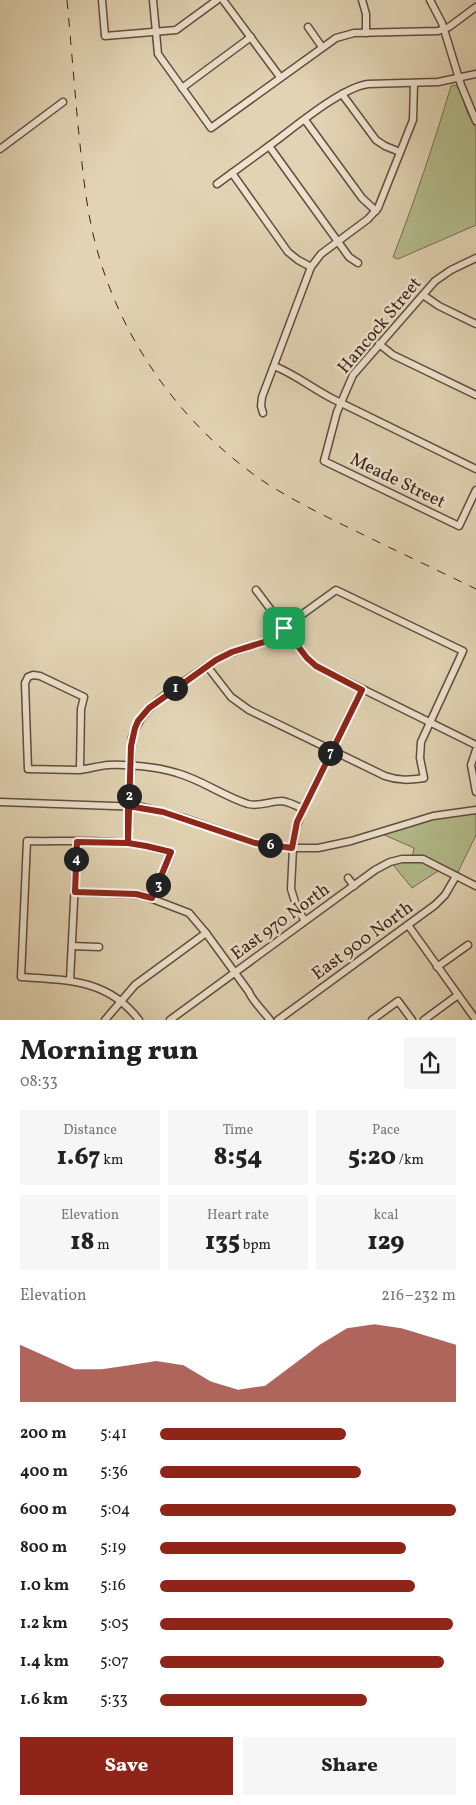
<!DOCTYPE html>
<meta charset="utf-8">
<style>
:root{--surface:#fff;--page:#f6f6f6;--text:#222;--muted:#767676;--accent:#8f2418}
body{margin:0;font-family:Vollkorn,serif;background:var(--page);color:var(--text);height:100vh;display:flex;flex-direction:column;font-size:19px;white-space:nowrap}
*{box-sizing:border-box;margin:0}
p{font-size:16px;color:var(--muted)}
.icon{flex:none;width:28px;height:28px;fill:none;stroke:currentColor;stroke-width:2;stroke-linecap:round;stroke-linejoin:round}
.map{position:relative;height:1020px;overflow:hidden}
.drawer{display:flex;flex-direction:column;background:var(--surface);flex:1}
.drawer>*{flex:none}
.pin{position:absolute;display:grid;place-items:center;width:42px;height:42px;color:#fff;margin:-21px;border-radius:10px;box-shadow:0 2px 8px #0006}
.km{position:absolute;width:25px;height:25px;margin:-12px;border-radius:50%;background:#222;color:#fff;font-size:14px;line-height:25px;text-align:center}
.round{display:grid;place-items:center;flex:none;width:52px;height:52px;border-radius:0px;background:var(--page)}
.summary{display:flex;align-items:center;justify-content:space-between;height:85px;padding:0 20px}
h1{font-size:28px;font-weight:800;line-height:38px}
.stats{display:grid;grid-template-columns:repeat(3,1fr);gap:8px;height:85px;padding:5px 20px}
.stats div{display:grid;align-content:center;border-radius:0px;background:var(--page);text-align:center}
.stats b{font-size:25px;font-weight:800}
.stats small{font-size:14px;font-weight:400}
.stats p{font-size:14px}
.chart{height:140px;padding:10px 20px}
.chart p{display:flex;justify-content:space-between}
.chart svg{width:100%;height:90px;margin-top:5px;fill:var(--accent);opacity:.7}
.action{display:flex;gap:10px;margin-top:auto;padding:10px 20px}
.action a{flex:1;height:58px;border-radius:0px;background:var(--accent);color:#fff;font-size:20px;font-weight:800;line-height:58px;text-align:center}
.action a+a{background:var(--page);color:var(--text)}
ul{padding:0 20px;list-style:none;font-size:16px}
li{display:grid;grid-template-columns:80px 60px 1fr;align-items:center;height:38px}
li i{height:12px;border-radius:6px;background:var(--accent)}
.map>svg:first-child{display:block}
</style>
<div class="map">
<svg width="476" height="1020" viewBox="0 0 476 1020">
<rect width="100%" height="100%" fill="#e1d3b3"/>
<filter id="stains"><feTurbulence type="fractalNoise" baseFrequency=".004" numOctaves="4"/><feColorMatrix values="0 0 0 0 .2 0 0 0 0 .09 0 0 0 0 .02 0 0 0 .5 -.17"/></filter>
<radialGradient id="worn" r=".72"><stop offset=".6" stop-color="#630" stop-opacity="0"/><stop offset="1" stop-color="#630" stop-opacity=".3"/></radialGradient>
<g fill="#b3bc8c" stroke="#776e50">
<path d="M455 85 459 88 467 112 476 129V225L398 259 393 257C415 200 434 143 451 86Z"/>
<polygon points="476,810 476,835 456,876 441,869 412,888 390,861 412,858 414,848 380,833 433,816"/>
</g>
<g fill="none" stroke-linecap="round" stroke-linejoin="round">
<defs>
<g id="minor">
<polyline points="102,0 105,36 176,30 217,0"/>
<polyline points="153,0 158,54 211,128 336,38 354,33 438,31 449,27 476,7"/>
<polyline points="223,0 280,77"/>
<polyline points="362,0 366,14 366,33"/>
<polyline points="430,0 442,23 461,85 476,121"/>
<polyline points="308,27 322,47"/>
<polyline points="182,88 251,37"/>
<polyline points="342,94 376,140 385,146 400,152"/>
<polyline points="305,120 362,198 376,211"/>
<polyline points="269,146 232,173 288,252 298,260 311,267"/>
<polyline points="0,149 63,102"/>
<polyline points="217,184 232,173"/>
<polyline points="476,258 451,270 435,281 353,375 337,412 324,461 459,526 476,490"/>
<path d="M358 263 349 257 269 146C294 128 340 88 368 84L438 82 476 74"/>
<polyline points="423,295 439,306 476,324"/>
<polyline points="379,344 393,355 476,395"/>
<path d="M274 366C295 374 313 389 333 399L476 469"/>
<polyline points="263,413 261,406 262,397 311,267 321,254 368,219 378,208 413,120 414,83"/>
<polyline points="256,590 307,658 316,666 476,745"/>
<polyline points="476,750 471,765 476,792"/>
<path d="M80 770 81 709 84 697 40 676 33 675 28 677 25 683 28 769 78 770C88 769 98 766 108 765 128 764 158 767 177 773 202 780 223 796 248 804 260 807 270 801 282 801 289 802 297 806 303 809"/>
<polyline points="0,802 143,807 184,818 255,843 293,848 318,848 351,841 433,816 476,810"/>
<path d="M128 843 132 737C142 704 180 685 207 666L225 655 264 642 336 590 463 651 421 742 420 758 424 778C410 780 399 781 385 776L249 710 231 697 207 666"/>
<polyline points="348,878 354,886"/>
<path d="M75 892 142 895 189 913 206 933 249 992C251 999 264 1012 270 1020"/>
<polyline points="305,921 297,908 291,889 293,848 295,831 303,809 362,689"/>
<polyline points="408,925 476,1020"/>
<polyline points="72,946 99,947"/>
<polyline points="437,967 468,945"/>
<polyline points="70,980 77,842"/>
<polyline points="105,1020 135,985 206,933"/>
<path d="M139 1020C108 979 67 980 21 977L27 841C74 842 125 837 171 853L153 898"/>
<polyline points="170,1020 375,870 390,862 402,859 423,859 476,886"/>
<polyline points="278,1020 435,905 445,895 456,876"/>
<polyline points="372,1020 398,1001 412,1020"/>
<polyline points="424,1020 458,995"/>
</g>
</defs>
<use href="#minor" stroke="#644c3c" stroke-width="9"/>
<use href="#minor" stroke="#ece2ce" stroke-width="6"/>
<path stroke="#3b1f15" stroke-width="1" stroke-dasharray="9 9" stroke-linecap="butt" d="M67 0C71 42 74 83 78 125 82 163 85 201 94 238 118 337 181 426 266 483 299 504 335 521 370 538 405 555 441 572 476 589"/>
</g>
<g fill="none" stroke-linecap="round" stroke-linejoin="round">
<defs>
<polyline id="route" points="284,628 264,642 232,652 216,660 149,708 138,721 135,728 131,746 128,843 146,846 171,852 152,898 136,894 75,892 77,842 128,843 128,806 163,812 255,843 292,848 297,822 362,690 316,666 307,658 284,628"/>
</defs>
<use href="#route" stroke="#fff" stroke-width="10"/>
<use href="#route" stroke="#8f2418" stroke-width="6"/>
</g>
<g text-anchor="middle" stroke-width="5" stroke-linejoin="round" paint-order="stroke">
<g font-size="18" fill="#3b1f15" stroke="#ece2ce">
<text transform="translate(379 325) rotate(-50)" y="6">Hancock Street</text>
<text transform="translate(398 480) rotate(26)" y="6">Meade Street</text>
<text transform="translate(280 921) rotate(-36)" y="6">East 970 North</text>
<text transform="translate(362 940) rotate(-36)" y="6">East 900 North</text>
</g>
</g>
<rect width="100%" height="100%" filter="url(#stains)"/>
<rect width="100%" height="100%" fill="url(#worn)"/>
</svg>
<div class="pin" style="left:284px;top:628px;background:#1e9e55"><svg class="icon" aria-label="arrive" viewBox="0 0 24 24"><path d="M6 21V4h12l-3 4 3 4H6"/></svg></div>
<b class="km" style="left:175px;top:688px">1</b>
<b class="km" style="left:129px;top:796px">2</b>
<b class="km" style="left:158px;top:885px">3</b>
<b class="km" style="left:76px;top:859px">4</b>
<b class="km" style="left:270px;top:845px">6</b>
<b class="km" style="left:330px;top:753px">7</b>
</div>
<section class="drawer">
<div class="summary"><div><h1>Morning run</h1><p>08:33</p></div><a class="round"><svg class="icon" aria-label="share" viewBox="0 0 24 24"><path d="M12 15V3M7 8l5-5 5 5M5 13v7h14v-7"/></svg></a></div>
<div class="stats">
<div><p>Distance</p><b>1.67<small> km</small></b></div>
<div><p>Time</p><b>8:54</b></div>
<div><p>Pace</p><b>5:20<small> /km</small></b></div>
</div>
<div class="stats">
<div><p>Elevation</p><b>18<small> m</small></b></div>
<div><p>Heart rate</p><b>135<small> bpm</small></b></div>
<div><p>kcal</p><b>129</b></div>
</div>
<div class="chart"><p><span>Elevation</span>216–232 m</p>
<svg viewBox="0 0 160 44" preserveAspectRatio="none"><path d="M0 44V16L10 22L20 28L30 28L40 26L50 24L60 26L70 34L80 38L90 36L100 26L110 16L120 8L130 6L140 8L150 12L160 16V44z"/></svg>
</div>
<ul>
<li><b>200 m</b>5:41<i style="width:63%"></i></li>
<li><b>400 m</b>5:36<i style="width:68%"></i></li>
<li><b>600 m</b>5:04<i style="width:100%"></i></li>
<li><b>800 m</b>5:19<i style="width:83%"></i></li>
<li><b>1.0 km</b>5:16<i style="width:86%"></i></li>
<li><b>1.2 km</b>5:05<i style="width:99%"></i></li>
<li><b>1.4 km</b>5:07<i style="width:96%"></i></li>
<li><b>1.6 km</b>5:33<i style="width:70%"></i></li>
</ul>
<div class="action"><a>Save</a><a>Share</a></div>
</section>
